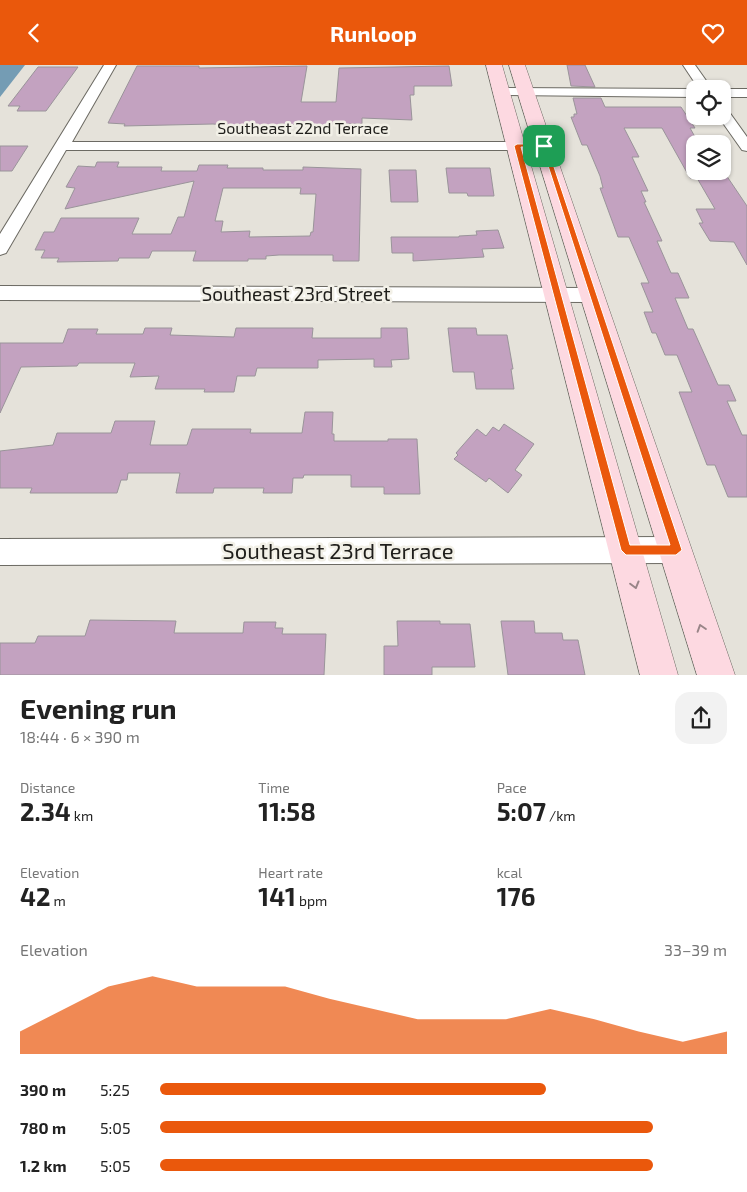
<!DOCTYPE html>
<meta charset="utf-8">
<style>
:root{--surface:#fff;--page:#f2f2f2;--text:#222;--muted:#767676;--accent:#ea580c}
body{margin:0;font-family:"Exo 2",sans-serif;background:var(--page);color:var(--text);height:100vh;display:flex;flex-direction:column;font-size:19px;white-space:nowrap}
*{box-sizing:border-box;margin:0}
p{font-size:16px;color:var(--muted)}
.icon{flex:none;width:28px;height:28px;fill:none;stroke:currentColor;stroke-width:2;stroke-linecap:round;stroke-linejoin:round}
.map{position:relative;height:610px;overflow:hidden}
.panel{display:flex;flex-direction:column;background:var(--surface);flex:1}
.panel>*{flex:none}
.buttons{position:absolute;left:686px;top:15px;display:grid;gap:10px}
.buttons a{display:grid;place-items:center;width:45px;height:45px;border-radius:10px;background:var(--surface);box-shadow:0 1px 4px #0004;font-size:25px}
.pin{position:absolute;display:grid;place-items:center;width:42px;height:42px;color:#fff;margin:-21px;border-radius:10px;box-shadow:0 2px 8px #0006}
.round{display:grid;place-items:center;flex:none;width:52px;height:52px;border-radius:15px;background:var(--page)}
.summary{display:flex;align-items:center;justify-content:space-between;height:85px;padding:0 20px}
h1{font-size:28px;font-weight:700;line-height:38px}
.metrics{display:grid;grid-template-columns:repeat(3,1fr);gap:8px;height:85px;padding:5px 20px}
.metrics div{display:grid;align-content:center}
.metrics b{font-size:25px;font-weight:700}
.metrics small{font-size:14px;font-weight:400}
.metrics p{font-size:14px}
.chart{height:140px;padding:10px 20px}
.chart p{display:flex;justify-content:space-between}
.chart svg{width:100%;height:90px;margin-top:5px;fill:var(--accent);opacity:.7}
ul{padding:0 20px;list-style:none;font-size:16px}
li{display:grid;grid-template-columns:80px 60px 1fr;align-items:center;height:38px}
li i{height:12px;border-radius:6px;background:var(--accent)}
header{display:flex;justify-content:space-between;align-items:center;height:65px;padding:0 20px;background:var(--accent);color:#fff;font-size:22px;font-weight:700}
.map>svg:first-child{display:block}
</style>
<header><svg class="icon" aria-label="back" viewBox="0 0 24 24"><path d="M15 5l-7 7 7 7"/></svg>Runloop<svg class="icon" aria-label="heart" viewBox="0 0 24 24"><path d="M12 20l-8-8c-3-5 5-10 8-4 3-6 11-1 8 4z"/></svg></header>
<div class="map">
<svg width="747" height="610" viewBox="0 0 747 610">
<rect width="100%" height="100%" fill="#e5e2da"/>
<polygon fill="#749cb4" points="0,0 25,0 0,32"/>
<g fill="#c3a2c0" stroke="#9a949a" fill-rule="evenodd">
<polygon points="567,0 585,0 595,22 571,21"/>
<polygon points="137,1 199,1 199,3 307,1 301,37 336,37 339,3 449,1 452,21 414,21 414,30 410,30 412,55 362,53 362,59 330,59 330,61 279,59 279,61 247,62 213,59 124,61 125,59 108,58"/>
<polygon points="38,2 78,2 46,46 17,46 20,41 8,41"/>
<polygon points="573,33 601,33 605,42 681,42 695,63 690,63 699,79 695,79 695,106 722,106 722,104 747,141 747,200 734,177 710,176 699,158 703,158 696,144 715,144 697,113 690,113 662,63 624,63 639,92 632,92 648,126 641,126 646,137 644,137 662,176 657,176 671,208 678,208 689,233 675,233 688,264 693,264 718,320 729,320 736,336 727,336 742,370 747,370 747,432 728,432 715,400 707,400 679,327 692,327 677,290 665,290 656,268 652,268 644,247 653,247 641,218 649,218 629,172 618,172 600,123 603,123 600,111 587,80 582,80 571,52 574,52 574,49 577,49"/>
<polygon points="0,81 28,81 12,106 0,106"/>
<path d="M97 97H119L117 102H162L161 106H197L199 100H228L227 103H263V105H303V102L361 104 359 196H333V190H279L266 191V194H248V196H193L196 186H152L149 193H119L118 196 57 197 59 193H41L45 185H35L44 167H54L61 153H139L132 169H171L178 152H184L194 116 65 144 75 123 66 122 78 101 95 102ZM223 123H301L300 129H316L313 167H311L310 171 249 172 250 166 221 167 223 156H215Z"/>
<polygon points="446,103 490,103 494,131 468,131 467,128 449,128"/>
<polygon points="389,105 416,105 418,137 391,137"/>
<polygon points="498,165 504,183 482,184 484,192 413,196 413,188 392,188 391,172 459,172 459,171 477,170 476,166"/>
<polygon points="145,263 172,263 170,270 234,272 236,263 313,263 312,273 381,273 381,263 407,263 409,294 391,295 392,302 374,302 374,294 318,295 318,303 257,303 255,311 237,311 234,327 204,327 205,324 155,324 159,311 130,312 135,298 79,298 77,301 21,302 0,348 0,278 63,278 68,264 98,264 96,269 143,269"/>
<polygon points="448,263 476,263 477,270 507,270 513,304 511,304 514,324 476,324 474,307 453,307"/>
<polygon points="305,347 333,347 332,369 334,369 334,376 388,376 388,374 417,374 420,429 384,429 384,422 351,422 351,410 304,410 303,413 293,413 292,428 263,428 264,423 214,423 213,428 176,428 180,408 128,408 127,415 121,415 117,428 30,428 32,423 0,423 0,386 53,380 57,368 111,368 115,356 155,356 150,380 187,380 192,364 251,364 250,368 302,368"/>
<polygon points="504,359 534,379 515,405 522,410 508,428 489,413 486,417 454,394 458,390 456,388 477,364 486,371 493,362 499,366"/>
<polygon points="90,555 176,556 174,568 243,568 244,557 276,557 275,563 283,563 282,569 326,569 324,610 0,610 0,578 35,578 38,571 85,571"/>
<polygon points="397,556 440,556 440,559 470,559 475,602 432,602 432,610 384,610 384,581 398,581"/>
<polygon points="501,556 534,556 535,568 562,568 563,575 578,575 585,610 508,610"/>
</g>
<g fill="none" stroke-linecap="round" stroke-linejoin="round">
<defs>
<g id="street">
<polygon points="104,0 116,0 72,77 544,77 549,78 551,81 549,84 544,85 66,85 6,188 0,190 0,169"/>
<polygon points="683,0 695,0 712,24 699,24"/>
<polygon points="502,23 695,24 695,32 497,30 495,27"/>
<rect x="722" y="24" width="25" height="8"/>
<polygon points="722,43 727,44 747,72 747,86 742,85 718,51 722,51"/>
<polygon points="0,221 592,223 599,225 602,230 599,235 592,237 0,235"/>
<polygon points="676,472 685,476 689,485 685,494 676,498 0,500 0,474"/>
</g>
<g id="secondary">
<polygon points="486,0 502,0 678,610 640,610"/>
<polygon points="509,0 525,0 735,610 697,610"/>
</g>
</defs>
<use href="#street" stroke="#6c6a63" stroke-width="2"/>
<use href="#secondary" stroke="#6c6a63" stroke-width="1"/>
<use href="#street" fill="#fff" fill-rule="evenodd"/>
<use href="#secondary" fill="#fdd9e1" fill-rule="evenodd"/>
</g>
<defs><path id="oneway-chevron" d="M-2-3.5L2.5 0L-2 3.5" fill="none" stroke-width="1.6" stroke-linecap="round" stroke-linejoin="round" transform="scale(1.25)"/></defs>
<g stroke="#998588">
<use href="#oneway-chevron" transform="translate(635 520) rotate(75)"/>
<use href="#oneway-chevron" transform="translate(701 563) rotate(-108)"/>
</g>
<path fill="#ea580c" stroke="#fff" fill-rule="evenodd" d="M517 79H544L547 81 682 485 676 490H626L621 485 514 81ZM521 82H542L670 480H630Z"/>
<g text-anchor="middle" stroke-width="5" stroke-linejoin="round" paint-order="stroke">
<g font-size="16" fill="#1f1e1b" stroke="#f2f0e7">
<text x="303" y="69">Southeast 22nd Terrace</text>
</g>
<g font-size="19" fill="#1f1e1b" stroke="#f2f0e7">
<text x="296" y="236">Southeast 23rd Street</text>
</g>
<g font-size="22" fill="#1f1e1b" stroke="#f2f0e7">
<text x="338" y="494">Southeast 23rd Terrace</text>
</g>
</g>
</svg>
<div class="buttons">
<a><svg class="icon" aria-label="locate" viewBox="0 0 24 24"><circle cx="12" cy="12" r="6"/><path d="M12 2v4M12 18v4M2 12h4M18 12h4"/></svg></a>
<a><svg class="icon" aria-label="layers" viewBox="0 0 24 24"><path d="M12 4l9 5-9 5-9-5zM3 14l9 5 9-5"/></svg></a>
</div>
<div class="pin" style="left:544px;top:81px;background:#1e9e55"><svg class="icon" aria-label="arrive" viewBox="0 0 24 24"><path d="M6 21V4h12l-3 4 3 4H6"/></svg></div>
</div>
<section class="panel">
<div class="summary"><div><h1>Evening run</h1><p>18:44 · 6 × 390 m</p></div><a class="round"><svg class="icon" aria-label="share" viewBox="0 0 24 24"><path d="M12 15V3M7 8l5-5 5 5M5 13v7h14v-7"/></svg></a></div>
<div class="metrics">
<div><p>Distance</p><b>2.34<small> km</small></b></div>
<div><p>Time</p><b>11:58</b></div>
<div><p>Pace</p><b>5:07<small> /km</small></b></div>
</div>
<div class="metrics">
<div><p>Elevation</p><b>42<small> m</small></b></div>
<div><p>Heart rate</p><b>141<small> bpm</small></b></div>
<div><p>kcal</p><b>176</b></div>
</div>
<div class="chart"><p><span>Elevation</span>33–39 m</p>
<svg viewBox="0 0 160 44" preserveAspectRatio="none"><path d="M0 44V33L10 22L20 11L30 6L40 11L50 11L60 11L70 17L80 22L90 27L100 27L110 27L120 22L130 27L140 33L150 38L160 33V44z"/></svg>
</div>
<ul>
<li><b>390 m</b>5:25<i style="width:68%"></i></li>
<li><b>780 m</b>5:05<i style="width:87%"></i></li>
<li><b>1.2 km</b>5:05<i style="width:87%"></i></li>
</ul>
</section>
